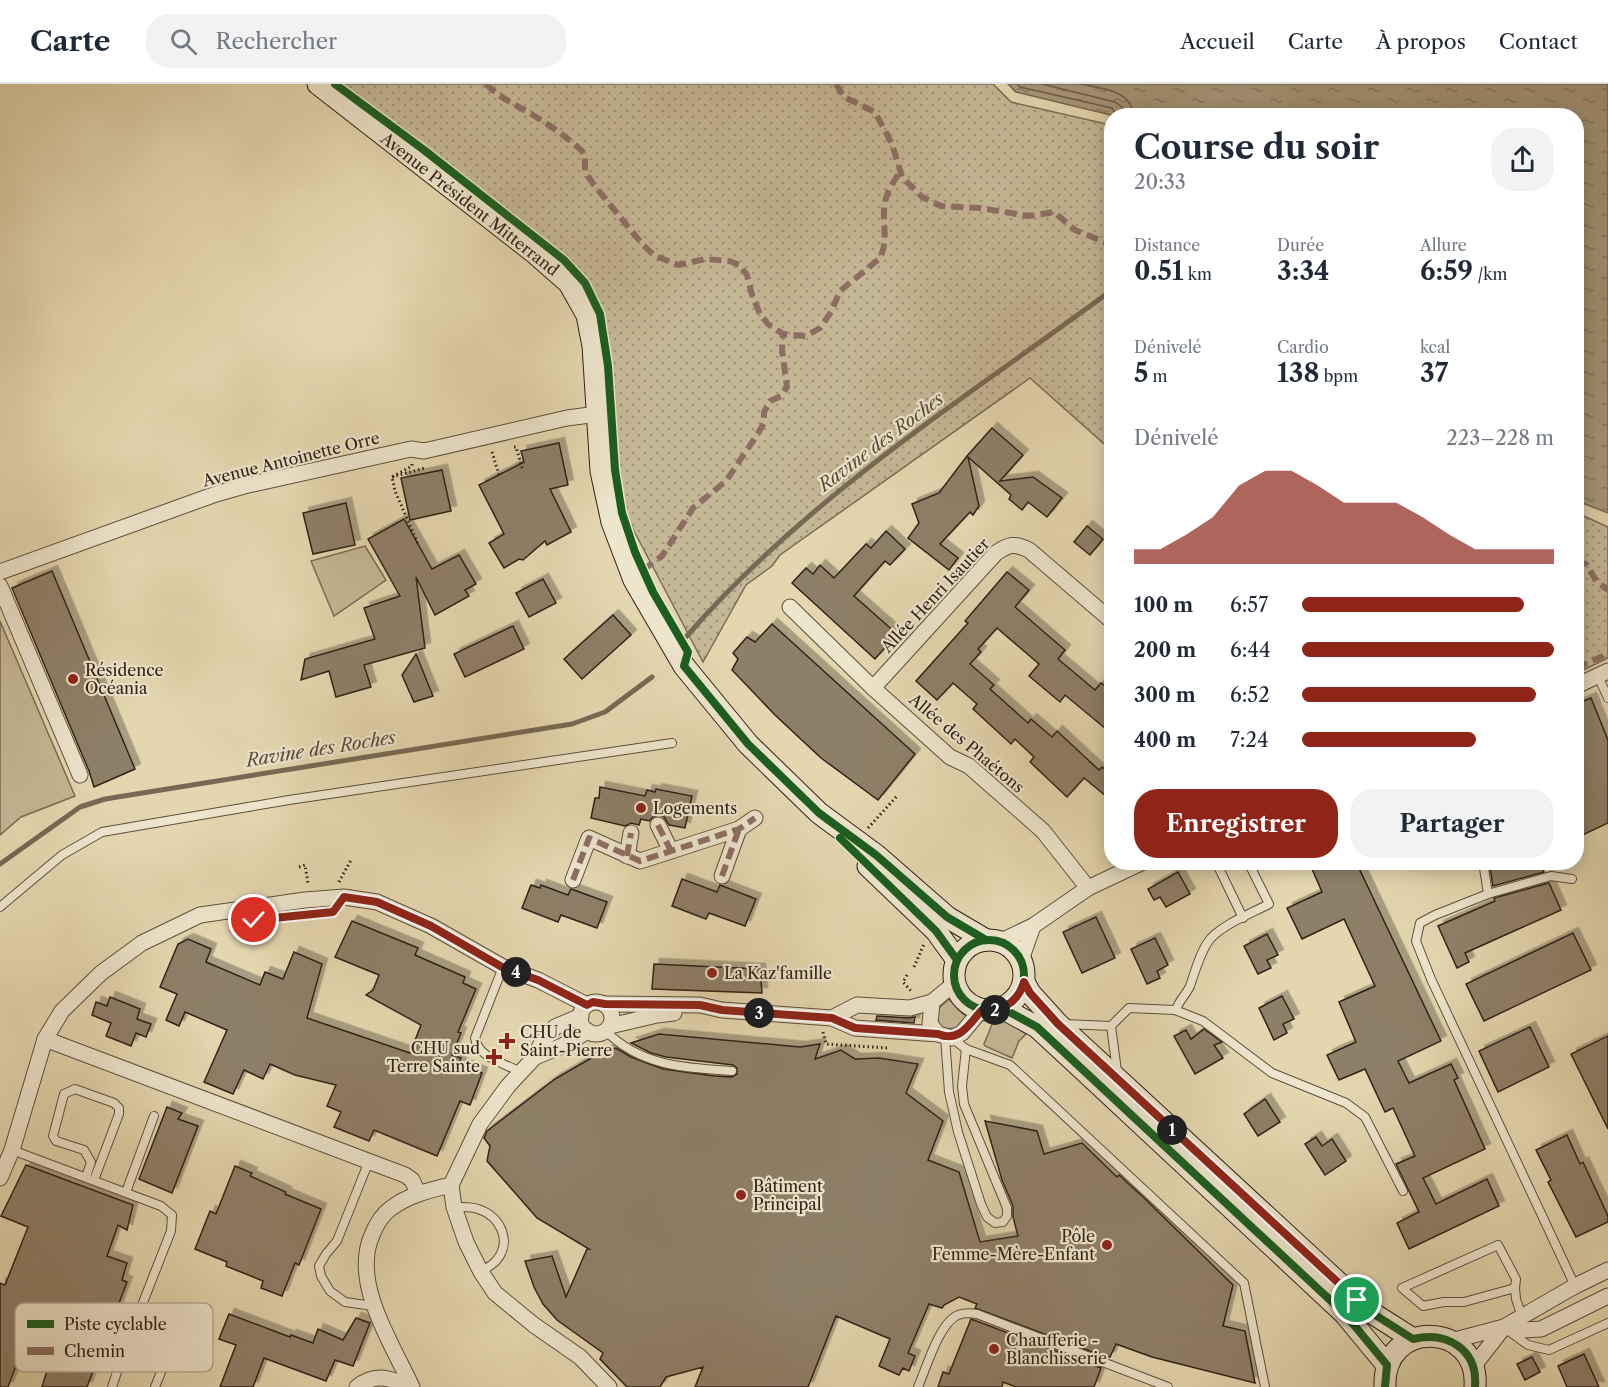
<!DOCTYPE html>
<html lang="fr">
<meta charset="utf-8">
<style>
:root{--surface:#fff;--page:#f2f2f3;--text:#1f2937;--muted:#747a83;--line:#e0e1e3;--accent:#8f2418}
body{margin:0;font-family:"Libre Caslon Text",serif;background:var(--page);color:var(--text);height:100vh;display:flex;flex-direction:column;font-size:22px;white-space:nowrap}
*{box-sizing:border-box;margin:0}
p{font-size:20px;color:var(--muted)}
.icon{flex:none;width:33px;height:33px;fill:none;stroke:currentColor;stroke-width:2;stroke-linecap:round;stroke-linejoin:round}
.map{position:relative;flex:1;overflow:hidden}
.drawer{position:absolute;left:1104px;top:24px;width:480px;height:762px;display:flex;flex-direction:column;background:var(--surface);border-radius:24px;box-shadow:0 3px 15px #0003}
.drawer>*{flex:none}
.pin{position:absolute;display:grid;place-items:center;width:51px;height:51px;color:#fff;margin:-26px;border:3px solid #fff;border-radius:50%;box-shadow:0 2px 6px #0007}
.km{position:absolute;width:30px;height:30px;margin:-15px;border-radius:50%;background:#222;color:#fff;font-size:16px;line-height:30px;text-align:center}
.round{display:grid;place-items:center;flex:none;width:63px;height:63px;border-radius:24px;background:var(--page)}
.summary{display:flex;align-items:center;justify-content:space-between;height:102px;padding:0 30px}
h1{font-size:33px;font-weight:700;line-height:45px}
.metrics{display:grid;grid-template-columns:repeat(3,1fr);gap:9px;height:102px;padding:6px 30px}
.metrics div{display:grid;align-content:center}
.metrics b{font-size:26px;font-weight:700}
.metrics small{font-size:16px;font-weight:400}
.metrics p{font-size:16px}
.chart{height:168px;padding:12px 30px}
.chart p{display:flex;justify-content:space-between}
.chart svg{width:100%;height:108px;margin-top:6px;fill:var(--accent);opacity:.7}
.primary-button{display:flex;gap:12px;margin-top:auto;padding:12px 30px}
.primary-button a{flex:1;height:69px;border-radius:24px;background:var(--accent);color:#fff;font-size:24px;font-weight:700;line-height:69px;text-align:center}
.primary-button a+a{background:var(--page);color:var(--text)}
ul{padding:0 30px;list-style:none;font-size:20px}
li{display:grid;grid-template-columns:96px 72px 1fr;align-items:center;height:45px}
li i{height:15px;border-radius:8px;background:var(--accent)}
header{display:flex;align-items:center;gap:36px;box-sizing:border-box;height:84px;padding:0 30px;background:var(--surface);border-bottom:2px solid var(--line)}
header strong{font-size:28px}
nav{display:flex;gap:33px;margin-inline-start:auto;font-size:21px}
.search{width:420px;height:54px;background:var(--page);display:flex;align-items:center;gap:15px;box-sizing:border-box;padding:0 21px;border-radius:24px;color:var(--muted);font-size:22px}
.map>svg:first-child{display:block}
</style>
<header>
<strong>Carte</strong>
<div class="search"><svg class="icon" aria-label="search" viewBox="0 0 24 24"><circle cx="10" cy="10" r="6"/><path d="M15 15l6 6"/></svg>Rechercher</div>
<nav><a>Accueil</a><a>Carte</a><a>À propos</a><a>Contact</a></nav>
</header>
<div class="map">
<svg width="1608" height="1303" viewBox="0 0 1608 1303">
<defs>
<pattern id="park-dots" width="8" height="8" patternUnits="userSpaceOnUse" patternTransform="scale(1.5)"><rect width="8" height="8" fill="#c5b896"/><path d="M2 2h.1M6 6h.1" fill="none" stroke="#a09579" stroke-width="1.8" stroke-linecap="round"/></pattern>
<pattern id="water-ripples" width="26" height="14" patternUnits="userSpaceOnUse" patternTransform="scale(1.5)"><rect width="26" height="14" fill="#a7997c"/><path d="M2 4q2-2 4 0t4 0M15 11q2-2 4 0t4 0" fill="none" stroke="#887c65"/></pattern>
<filter id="shadow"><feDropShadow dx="5.5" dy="-5.5" stdDeviation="0" flood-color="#0004"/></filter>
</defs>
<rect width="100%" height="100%" fill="#e4d7b0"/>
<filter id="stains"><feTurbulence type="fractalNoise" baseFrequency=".00333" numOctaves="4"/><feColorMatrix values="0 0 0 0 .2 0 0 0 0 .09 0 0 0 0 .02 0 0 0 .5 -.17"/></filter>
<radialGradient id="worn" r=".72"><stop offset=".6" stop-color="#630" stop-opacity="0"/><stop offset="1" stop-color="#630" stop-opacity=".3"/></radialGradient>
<g fill="#c5b896" stroke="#7a6c56" stroke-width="1.5">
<polygon points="365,462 386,496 334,532 311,477"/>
<polygon points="0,537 75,712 21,733 0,751"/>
<polygon points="949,915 963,930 968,932 957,944 946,945 939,942 937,937 937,926"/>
<polygon points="1008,936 1026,950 1019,957 1012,974 985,962 984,960 993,938"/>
</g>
<g fill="url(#park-dots)" stroke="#7a6c56" stroke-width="1.5">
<polygon points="337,0 993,0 1011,18 1111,41 1111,366 1030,294 780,471 772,482 746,501 703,578 624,428 617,385 611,281 603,229 586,198 565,174"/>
<polygon points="1577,429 1608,443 1608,574 1577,589"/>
</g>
<polygon fill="url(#water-ripples)" stroke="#776954" stroke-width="1.5" points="1008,0 1608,0 1608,429 1577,417 1576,32 1115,32 1016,8"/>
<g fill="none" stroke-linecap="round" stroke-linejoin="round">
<g stroke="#6c5c4a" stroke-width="1.5">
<polyline points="1017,0 1020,3 1112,24 1117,32"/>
<polyline points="1042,0 1115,18 1122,23 1125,32"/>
<path d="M1081 0C1101 5 1131 5 1134 32"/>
</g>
<g stroke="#776954" stroke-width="5">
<path d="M686 553C807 413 964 315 1112 206"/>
<polyline points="0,780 80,723 105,715 572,640 605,628 652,593"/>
</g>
</g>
<g fill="#8e7f67" stroke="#302017" stroke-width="1.5" filter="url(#shadow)">
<polygon points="992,344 1023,371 1000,397 1033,393 1062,414 1047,433 1028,418 1022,426 1009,415 1011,411 968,373 979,422 973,431 970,428 940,460 958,474 949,486 908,454 919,439 912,420 939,409 967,372"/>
<polygon points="559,359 568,401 550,405 571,448 547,461 545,457 523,476 519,475 504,484 489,459 504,450 479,401 524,378 521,367"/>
<polygon points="442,386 451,427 410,436 401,394"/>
<polygon points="346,419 355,461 313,470 303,429"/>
<polygon points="404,435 432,485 459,471 476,500 465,506 469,512 435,531 416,493 425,564 364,581 371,603 336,613 329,587 301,596 305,575 375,555 364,524 400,512 368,455"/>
<polygon points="1087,442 1103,455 1090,471 1074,458"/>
<polygon points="886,447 905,465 890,481 885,477 854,512 897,550 875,575 792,499 806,484 813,490 820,481 834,494 866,460 871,464"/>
<polygon points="52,487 135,685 94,703 89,687 12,504"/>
<polygon points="1007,488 1029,506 1015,523 1065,566 1058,575 1095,606 1101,599 1112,607 1112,650 1065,611 1060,618 1029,592 1039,580 997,544 978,565 981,568 970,580 994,601 990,605 1028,639 1031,635 1052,653 1057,647 1099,686 1102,683 1112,691 1112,717 1084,694 1067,713 1030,678 1034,673 1015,655 1011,660 973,625 977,620 953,599 937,616 916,597 968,539 965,537"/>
<polygon points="543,495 556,519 529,533 516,509"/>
<polygon points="613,531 631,551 582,595 564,575"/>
<polygon points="772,540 915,670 878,716 821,674 775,631 732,586 738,575 733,569 747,553 755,558"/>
<polygon points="513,542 524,565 465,593 454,570"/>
<polygon points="416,570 433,612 414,618 402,591"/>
<polygon points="1591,614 1608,656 1608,739 1576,754 1576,620"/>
<polygon points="600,703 645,712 647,706 655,708 656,705 692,712 685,744 669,741 664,733 659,731 653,733 649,737 641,735 639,741 631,739 625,742 591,734 595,714 599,714"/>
<polygon points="1309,778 1356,778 1441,957 1398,977 1409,999 1451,980 1458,994 1454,996 1485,1065 1423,1094 1436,1120 1487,1095 1499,1122 1409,1165 1397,1139 1419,1128 1396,1080 1415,1072 1393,1024 1385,1028 1365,985 1339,996 1327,971 1356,958 1339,918 1375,902 1344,835 1302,855 1287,824 1322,808"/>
<polygon points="1489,778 1539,778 1544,788 1493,802"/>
<polygon points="1178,788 1190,810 1166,823 1160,813 1154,816 1148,805"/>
<polygon points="682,795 717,808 720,801 756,815 745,842 709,829 706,835 672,822"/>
<polygon points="1549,799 1561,826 1465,869 1469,878 1457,884 1438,842 1495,817 1494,814"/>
<polygon points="531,801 540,804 541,801 568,811 571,805 574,806 607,818 597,844 561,831 558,838 522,824"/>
<polygon points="1096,833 1115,874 1082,889 1063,848"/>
<polygon points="352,837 418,864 415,871 465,893 463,899 476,905 458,948 461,949 452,971 461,974 459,979 482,989 470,1021 460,1017 437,1072 374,1046 369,1057 334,1043 341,1028 327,1022 336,1001 295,991 270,980 263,995 244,986 233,1010 204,998 227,946 185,928 179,942 166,936 177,910 160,903 178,860 188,855 211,865 206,878 260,901 265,888 283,895 294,868 322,880 307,934 410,969 421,941 366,911 373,906 379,891 335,873"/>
<polygon points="1573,849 1591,886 1484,937 1466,900"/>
<polygon points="1267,850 1278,871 1267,876 1271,884 1258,890 1244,862"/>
<polygon points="1155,854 1168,881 1157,887 1160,894 1147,900 1131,865"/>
<polygon points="654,880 760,885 762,909 652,905"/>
<polygon points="1282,912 1294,935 1283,940 1287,949 1274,956 1259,924"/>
<polygon points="110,913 140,925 137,935 151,940 146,953 136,949 131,962 106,952 111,939 92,931 96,918 107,922"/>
<polygon points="877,932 909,934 915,933 914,939 876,936"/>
<polygon points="1530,943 1549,983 1498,1008 1479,967"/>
<polygon points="1204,945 1222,958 1214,961 1223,974 1195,990 1174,952 1186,946 1191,955"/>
<polygon points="659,950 800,963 820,960 815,975 841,966 855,975 879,974 918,980 906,1009 943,1037 928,1076 959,1088 980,1158 1018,1152 1013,1133 1013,1122 1002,1096 985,1037 1037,1047 1044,1070 1082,1059 1117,1093 1119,1091 1144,1114 1233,1201 1223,1242 1245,1247 1255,1299 1152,1273 1116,1260 1110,1273 1106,1273 975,1224 977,1220 959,1213 944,1221 942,1224 929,1220 908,1269 915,1272 909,1287 903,1284 899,1291 879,1282 890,1255 836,1232 808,1303 695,1303 703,1283 666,1293 660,1303 627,1303 600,1275 603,1269 557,1236 543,1220 534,1203 525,1177 552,1172 566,1213 587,1165 589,1165 537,1134 487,1077 490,1062 484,1054 487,1047 555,995 598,970 616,964 631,973 663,985 714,992 732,993 737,990 737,984 733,981 666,973 651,969 631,959"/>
<polygon points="1608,952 1608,1045 1571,970"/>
<polygon points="1265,1015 1280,1038 1258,1052 1244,1030"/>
<polygon points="167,1023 182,1029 178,1035 198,1042 172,1109 139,1095"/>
<polygon points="1567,1051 1580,1080 1583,1078 1608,1132 1608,1138 1576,1153 1548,1098 1551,1096 1536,1066"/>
<polygon points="1316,1053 1322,1062 1332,1055 1346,1077 1325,1091 1305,1060"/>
<polygon points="26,1081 133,1121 127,1146 118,1141 107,1172 127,1179 122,1196 127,1198 87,1303 42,1303 57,1253 30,1244 8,1303 0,1303 0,1199 5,1201 28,1143 1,1132"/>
<polygon points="235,1082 252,1089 250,1092 286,1108 285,1110 321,1125 299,1181 295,1179 282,1212 261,1204 263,1197 226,1182 227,1178 195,1165 210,1127 216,1130"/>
<polygon points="229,1230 290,1253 291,1251 313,1259 318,1245 343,1256 356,1234 370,1239 353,1282 335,1276 326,1297 264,1274 253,1303 220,1303 236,1261 219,1255"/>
<polygon points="971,1235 1101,1284 1094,1303 1016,1303 1003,1298 1002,1303 938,1303 943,1288 949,1290"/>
<polygon points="1584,1270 1599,1303 1567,1303 1558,1282"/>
<polygon points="1532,1273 1540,1288 1525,1296 1517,1280"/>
</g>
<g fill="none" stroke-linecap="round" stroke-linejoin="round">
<defs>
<g id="lane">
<polyline points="1598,592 1608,614"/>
<polyline points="1216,778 1243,834"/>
<polyline points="1483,778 1488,810 1435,831 1420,839 1416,857 1431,895 1575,1202"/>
<polyline points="1488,810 1551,792 1572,795"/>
<polyline points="0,823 62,771 102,748 289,716 672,659"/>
<polyline points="252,823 254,836 333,828 343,814"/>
<path d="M503 883 475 954C478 974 506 980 521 988"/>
<path d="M1176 926C1179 916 1186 911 1190 902 1195 888 1201 865 1211 854 1226 839 1250 830 1269 820L1248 778"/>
<polyline points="1064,940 1111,942 1117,987"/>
<polyline points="1111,942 1129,924 1175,926 1203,937 1272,989 1346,1019 1365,1033 1403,1107"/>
<path d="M606 947C640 982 685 984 732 987"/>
<polyline points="945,953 949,1008 958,1048 981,1120 987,1133 995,1139 1003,1138 1007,1132 1007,1124 964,1020 962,1002 966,965"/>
<polyline points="952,954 966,965 1010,981 1244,1199 1265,1303"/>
<polyline points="12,1066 161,1122 172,1131 171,1147 124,1267 112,1303"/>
<polyline points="369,1077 337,1157 326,1170 319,1182 321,1192 330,1207 345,1218 373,1222"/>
<polyline points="86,1093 91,1078 84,1066 56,1057 53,1052 64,1010 75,1005 114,1019 119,1024 119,1030 94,1096"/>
<polyline points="126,1108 154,1032"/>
<path d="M454 1123C461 1123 471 1122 478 1125 500 1132 513 1157 496 1177 492 1181 485 1185 481 1188"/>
<polyline points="1515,1204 1464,1218 1444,1218 1423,1222 1402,1204 1498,1161 1516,1195 1515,1204 1516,1215 1522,1233"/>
<path d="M135 1240C181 1257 171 1262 155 1303"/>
<polyline points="1510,1248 1528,1261 1549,1266 1608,1239"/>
<path d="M918 1303C926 1285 939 1239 958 1231 964 1229 971 1229 977 1230L1168 1303"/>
</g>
<g id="street">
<polyline points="0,488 216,410 244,402 411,365 424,367 567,334 598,330"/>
<polyline points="0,502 80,691"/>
<polyline points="790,523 873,604 950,673 969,682 1043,747 1088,804"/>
<polyline points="1576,602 1608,587"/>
<path d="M873 604 996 469C1009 460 1015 459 1029 466L1112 537"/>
<polyline points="658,741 671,767"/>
<polyline points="627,772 631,749"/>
<polyline points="722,792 739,745"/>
<polyline points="573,796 589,754 640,777 739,745 755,734"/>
<polyline points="999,858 1033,842 1088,804 1143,778"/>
<polyline points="1021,876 1033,842"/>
<circle cx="596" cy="934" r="16"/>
<polyline points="605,920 700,921 722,926 832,934 855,944 938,950 952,954 962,949 982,925"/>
<polyline points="581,932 555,943 541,960 535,973 508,1002 480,1040 451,1101 454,1123 466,1158 481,1188 495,1209 534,1241 580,1273 609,1303"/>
<polyline points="832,934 857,921 910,924 932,918"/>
<polyline points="610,942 657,931 674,929"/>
<polyline points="938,950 930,940 932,918 955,899"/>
<polyline points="45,955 405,1091 412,1096 418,1109"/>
<polyline points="535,973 562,962 588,947"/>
<polyline points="0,1094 12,1066 45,955 62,927 101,889 142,859 200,831 305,816 344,813 377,818 431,842 503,883 538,896 587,921"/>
<polyline points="1504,1243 1524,1246 1541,1245 1608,1212"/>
<polyline points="1451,1257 1504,1243 1575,1202 1608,1186"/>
<polyline points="1473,1283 1504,1243"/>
<path d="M357 1303C374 1289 390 1293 408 1303"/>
<path d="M412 1303C392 1259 351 1199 372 1151 376 1141 382 1131 390 1125 408 1111 430 1106 451 1101"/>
</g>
<g id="secondary">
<polyline points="318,0 536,170 569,199 587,231 593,262 601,387 612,438 634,496 684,582 748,660 819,729 876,771 947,833 986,856"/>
<polyline points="868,782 936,847 957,876"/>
<circle cx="989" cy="891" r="35"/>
<polyline points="1024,898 1030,909 1058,940 1369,1227 1413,1255"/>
<polyline points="1002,924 1037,943 1077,980 1344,1229 1387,1281"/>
<path d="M1385 1303C1382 1234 1480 1237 1475 1303"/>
</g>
</defs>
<use href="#lane" stroke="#5d4e3d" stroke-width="10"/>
<use href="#street" stroke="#5d4e3d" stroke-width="17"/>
<use href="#secondary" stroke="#302017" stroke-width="23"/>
<g stroke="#302017" stroke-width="3" stroke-dasharray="1.5 3" stroke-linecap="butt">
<polyline points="514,363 516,363 523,387"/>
<polyline points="492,368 499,391"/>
<polyline points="412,380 412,382 392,393 395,407 418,460"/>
<polyline points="392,393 425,384"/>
<polyline points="868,744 897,712"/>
<polyline points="299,783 305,781 308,799"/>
<polyline points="339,798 351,776"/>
<polyline points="914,883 924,860"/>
<polyline points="907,891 903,898 912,908"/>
<polyline points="823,948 826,960 888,964"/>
</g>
<use href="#lane" stroke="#ede5cc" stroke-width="8"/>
<use href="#street" stroke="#ede5cc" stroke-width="15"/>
<use href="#secondary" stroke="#ede5cc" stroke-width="21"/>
<g stroke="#8d6e63" stroke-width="6" stroke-dasharray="12 6" stroke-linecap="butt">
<path d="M486 0C500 14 516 21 533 31 551 42 570 55 585 70V88L594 101 643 161 655 172 679 181 705 175 729 177 740 181 747 191 752 211 760 230 768 240 783 250 806 252 820 244 831 228 840 207 879 175C890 157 881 137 885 118 887 107 894 97 900 88"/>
<polyline points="836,0 844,13 875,28 892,60 902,93 922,113 941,122 980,124 1029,132 1054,128 1075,146 1107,159 1112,165"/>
<polyline points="1576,478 1586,480 1597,498 1608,506"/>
<polyline points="643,486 662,472 693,424 726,397 757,351 764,339 764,328 770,317 781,312 787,303 782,266 783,250"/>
<polyline points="1576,584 1608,570"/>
<polyline points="658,741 671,767"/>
<polyline points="627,772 631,749"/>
<polyline points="722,792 739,745"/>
<polyline points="573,796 589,754 640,777 739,745 755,734"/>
</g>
<defs>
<g id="cycleway">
<polyline points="335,0 424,66 564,176 585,199 600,230 608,282 615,386 622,429 635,468 653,508 688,568 684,582 748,660 819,729 876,771 947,833 986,856"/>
<polyline points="840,754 936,847 957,876"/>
<circle cx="989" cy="891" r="35"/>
<path d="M1024 898 1030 909 1058 940 1369 1227 1413 1255C1447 1247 1478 1265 1475 1303"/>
<polyline points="1002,924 1037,943 1344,1229 1387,1281 1385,1303"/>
</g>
</defs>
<use href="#cycleway" stroke="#ede5cc" stroke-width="11"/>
<use href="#cycleway" stroke="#1b5e20" stroke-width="8"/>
</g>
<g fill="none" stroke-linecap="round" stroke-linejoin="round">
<defs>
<path id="route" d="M254 836 333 828 344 813 377 818 431 842 502 883 538 896 587 921 593 918 605 920 700 921 722 926 832 934 855 944 938 950C960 959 969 940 982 926 1003 927 1018 918 1024 898L1030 909 1058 940 1357 1216"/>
</defs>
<use href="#route" stroke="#fff" stroke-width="12"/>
<use href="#route" stroke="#8f2418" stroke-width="8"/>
</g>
<g fill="#8f2418" stroke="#ede5cc" stroke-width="2">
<circle cx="73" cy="595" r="6"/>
<circle cx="641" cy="724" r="6"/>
<circle cx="712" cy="889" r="6"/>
<path d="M504 948h6v6h6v6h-6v6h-6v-6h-6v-6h6z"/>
<path d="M491 964h6v6h6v6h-6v6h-6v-6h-6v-6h6z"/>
<circle cx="741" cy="1111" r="6"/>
<circle cx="1107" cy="1161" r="6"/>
<circle cx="994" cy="1265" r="6"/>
</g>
<g text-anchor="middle" stroke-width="4.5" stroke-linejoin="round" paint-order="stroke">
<g font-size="16" fill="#302017" stroke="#ede5cc">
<text transform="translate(470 120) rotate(38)" y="6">Avenue Président Mitterrand</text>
<text transform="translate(291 375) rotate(-14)" y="6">Avenue Antoinette Orre</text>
<text transform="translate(935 511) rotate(-47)" y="6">Allée Henri Isautier</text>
<text transform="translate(967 659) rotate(40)" y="6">Allée des Phaétons</text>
</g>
<g font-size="16" fill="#302017" stroke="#ede5cc" text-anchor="start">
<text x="85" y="592">Résidence<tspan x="85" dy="18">Océania</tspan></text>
<text x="653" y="730">Logements</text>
<text x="724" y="895">La Kaz'famille</text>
<text x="520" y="954">CHU de<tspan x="520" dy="18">Saint-Pierre</tspan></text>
<text x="480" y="970" text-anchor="end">CHU sud<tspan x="480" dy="18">Terre Sainte</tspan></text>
<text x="753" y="1108">Bâtiment<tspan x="753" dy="18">Principal</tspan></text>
<text x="1095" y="1158" text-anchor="end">Pôle<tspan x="1095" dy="18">Femme-Mère-Enfant</tspan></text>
<text x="1006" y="1262">Chaufferie -<tspan x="1006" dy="18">Blanchisserie</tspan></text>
</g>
<g font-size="18" font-style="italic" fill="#5a4a3a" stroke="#ede5cc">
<text transform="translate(881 358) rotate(-37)" y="6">Ravine des Roches</text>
<text transform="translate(321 665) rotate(-9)" y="6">Ravine des Roches</text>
</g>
</g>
<rect x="15" y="1219" width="198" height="69" rx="9" fill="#ede5cc" stroke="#b4aa96" stroke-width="1.5"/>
<rect x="27" y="1236" width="27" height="8" fill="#1b5e20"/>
<rect x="27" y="1263" width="27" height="8" fill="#8d6e63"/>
<g font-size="16" fill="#302017">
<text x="64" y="1246">Piste cyclable</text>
<text x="64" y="1273">Chemin</text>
</g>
<rect width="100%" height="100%" filter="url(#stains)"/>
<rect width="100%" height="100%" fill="url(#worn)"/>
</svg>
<div class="pin" style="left:1357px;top:1216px;background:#1e9e55"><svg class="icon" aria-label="arrive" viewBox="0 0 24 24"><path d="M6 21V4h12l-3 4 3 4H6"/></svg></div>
<div class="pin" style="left:254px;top:836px;background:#d93025"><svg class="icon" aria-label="check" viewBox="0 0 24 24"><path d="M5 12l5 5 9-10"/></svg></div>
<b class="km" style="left:1172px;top:1046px">1</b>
<b class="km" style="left:995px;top:926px">2</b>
<b class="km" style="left:759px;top:929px">3</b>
<b class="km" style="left:516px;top:888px">4</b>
<section class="drawer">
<div class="summary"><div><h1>Course du soir</h1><p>20:33</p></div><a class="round"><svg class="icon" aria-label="share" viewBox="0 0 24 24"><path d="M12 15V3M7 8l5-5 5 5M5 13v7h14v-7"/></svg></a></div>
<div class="metrics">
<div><p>Distance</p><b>0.51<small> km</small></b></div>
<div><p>Durée</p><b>3:34</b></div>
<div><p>Allure</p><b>6:59<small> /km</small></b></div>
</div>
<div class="metrics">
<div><p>Dénivelé</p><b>5<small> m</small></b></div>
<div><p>Cardio</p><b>138<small> bpm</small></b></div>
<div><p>kcal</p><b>37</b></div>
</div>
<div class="chart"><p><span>Dénivelé</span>223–228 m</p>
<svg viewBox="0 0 160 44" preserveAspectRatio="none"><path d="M0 44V38L10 38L20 32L30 25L40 12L50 6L60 6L70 12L80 19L90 19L100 19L110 25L120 32L130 38L140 38L150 38L160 38V44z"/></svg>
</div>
<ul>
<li><b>100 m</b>6:57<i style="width:88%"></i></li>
<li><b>200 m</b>6:44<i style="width:100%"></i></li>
<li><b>300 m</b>6:52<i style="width:93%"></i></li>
<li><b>400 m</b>7:24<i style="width:69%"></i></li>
</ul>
<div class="primary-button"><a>Enregistrer</a><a>Partager</a></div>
</section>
</div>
